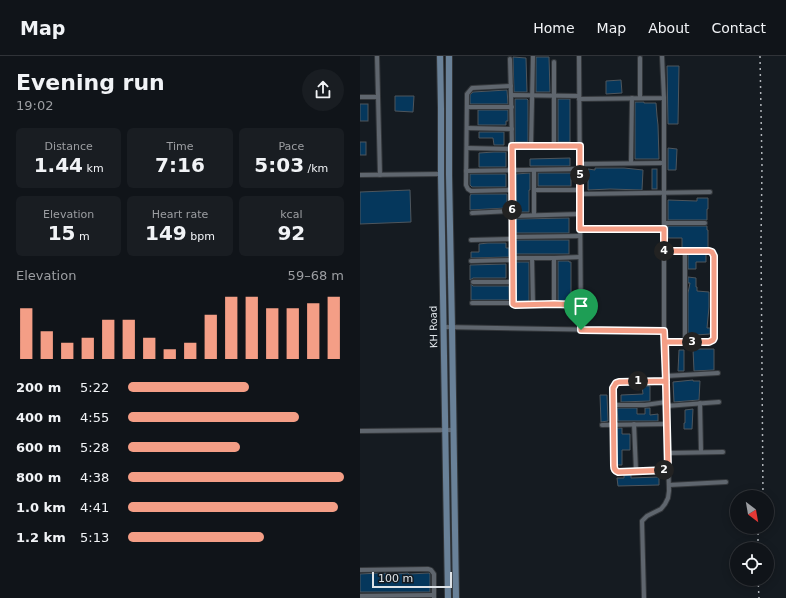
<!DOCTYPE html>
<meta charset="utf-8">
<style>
:root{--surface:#101419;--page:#191d22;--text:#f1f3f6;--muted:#9c9ea2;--line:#303338;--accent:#f49e86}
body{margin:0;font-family:"DejaVu Sans",sans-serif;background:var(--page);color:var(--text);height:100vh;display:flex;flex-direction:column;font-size:15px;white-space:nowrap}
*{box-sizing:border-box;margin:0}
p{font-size:13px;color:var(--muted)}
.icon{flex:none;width:22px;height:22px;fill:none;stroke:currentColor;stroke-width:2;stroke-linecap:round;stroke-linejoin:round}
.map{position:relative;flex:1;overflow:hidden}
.panel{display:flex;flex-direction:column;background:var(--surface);width:360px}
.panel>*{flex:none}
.needle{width:26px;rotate:149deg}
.fabs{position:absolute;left:370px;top:434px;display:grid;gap:8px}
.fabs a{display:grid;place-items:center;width:44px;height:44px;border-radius:50%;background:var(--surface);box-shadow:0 2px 10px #0003,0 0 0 1px var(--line);font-size:20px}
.scale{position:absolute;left:12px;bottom:10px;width:80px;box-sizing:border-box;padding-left:4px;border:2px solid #dee3e7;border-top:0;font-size:11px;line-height:14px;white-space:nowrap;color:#dee3e7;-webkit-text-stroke:3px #151b21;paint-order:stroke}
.pin{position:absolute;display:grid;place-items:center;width:34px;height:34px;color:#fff;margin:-41px -17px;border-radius:50% 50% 50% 0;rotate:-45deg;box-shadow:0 0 4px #0007}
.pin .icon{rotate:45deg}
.km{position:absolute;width:20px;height:20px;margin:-10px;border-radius:50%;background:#222;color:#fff;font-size:11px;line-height:20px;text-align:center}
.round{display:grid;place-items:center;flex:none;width:42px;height:42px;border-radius:21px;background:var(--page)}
.overview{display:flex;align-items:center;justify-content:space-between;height:68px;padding:0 16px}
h1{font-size:22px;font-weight:600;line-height:30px}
.stats{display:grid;grid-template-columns:repeat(3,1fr);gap:6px;height:68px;padding:4px 16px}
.stats div{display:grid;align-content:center;border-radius:6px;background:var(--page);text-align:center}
.stats b{font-size:20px;font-weight:600}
.stats small{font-size:11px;font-weight:400}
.stats p{font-size:11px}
.chart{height:112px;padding:8px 16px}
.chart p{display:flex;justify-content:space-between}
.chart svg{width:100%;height:72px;margin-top:4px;stroke:var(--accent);stroke-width:6}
ul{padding:0 16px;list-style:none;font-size:13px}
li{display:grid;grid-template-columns:64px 48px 1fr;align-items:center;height:30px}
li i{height:10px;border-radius:5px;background:var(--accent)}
header{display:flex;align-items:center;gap:24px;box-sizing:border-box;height:56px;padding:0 20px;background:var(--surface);border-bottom:1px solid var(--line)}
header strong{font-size:19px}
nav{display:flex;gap:22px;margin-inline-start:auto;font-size:14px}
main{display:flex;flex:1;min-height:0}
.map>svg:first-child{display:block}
</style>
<header>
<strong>Map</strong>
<nav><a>Home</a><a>Map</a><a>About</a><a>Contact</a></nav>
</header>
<main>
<section class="panel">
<div class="overview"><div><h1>Evening run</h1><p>19:02</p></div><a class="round"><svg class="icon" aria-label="share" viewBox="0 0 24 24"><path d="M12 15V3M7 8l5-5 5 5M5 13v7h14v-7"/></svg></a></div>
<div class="stats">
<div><p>Distance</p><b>1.44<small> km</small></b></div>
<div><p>Time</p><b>7:16</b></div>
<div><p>Pace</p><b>5:03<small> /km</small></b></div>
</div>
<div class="stats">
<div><p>Elevation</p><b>15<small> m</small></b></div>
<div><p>Heart rate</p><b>149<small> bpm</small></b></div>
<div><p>kcal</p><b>92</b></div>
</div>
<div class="chart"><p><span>Elevation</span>59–68 m</p>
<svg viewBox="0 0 160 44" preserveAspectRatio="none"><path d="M5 44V13M15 44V27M25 44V34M35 44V31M45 44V20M55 44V20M65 44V31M75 44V38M85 44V34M95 44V17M105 44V6M115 44V6M125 44V13M135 44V13M145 44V10M155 44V6"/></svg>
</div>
<ul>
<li><b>200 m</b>5:22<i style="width:56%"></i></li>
<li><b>400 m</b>4:55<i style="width:79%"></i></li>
<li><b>600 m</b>5:28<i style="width:52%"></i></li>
<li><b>800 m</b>4:38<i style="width:100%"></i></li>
<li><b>1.0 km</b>4:41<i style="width:97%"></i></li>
<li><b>1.2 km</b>5:13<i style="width:63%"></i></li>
</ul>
</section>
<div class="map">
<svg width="426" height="542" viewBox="0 0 426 542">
<rect width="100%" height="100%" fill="#151b21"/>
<g fill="#05375c" stroke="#4e565d">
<polygon points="153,1 166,2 167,36 154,36"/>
<polygon points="176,1 189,1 190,36 176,36"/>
<polygon points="307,10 319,10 318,68 308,68"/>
<polygon points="261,24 262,37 246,38 246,25"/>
<polygon points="147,34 148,48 110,48 110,39 113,36"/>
<polygon points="35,40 54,40 53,56 35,55"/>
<polygon points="155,43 167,43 168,44 168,86 155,86"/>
<rect x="198" y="43" width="12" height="43"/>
<polygon points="275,46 284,46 284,47 296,47 297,60 298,69 299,103 275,103"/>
<rect x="0" y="48" width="8" height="17"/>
<polygon points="118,54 148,54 148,65 146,65 146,69 118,69"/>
<polygon points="119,76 144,76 144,89 134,89 133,82 119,82"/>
<rect x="0" y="86" width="6" height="13"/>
<polygon points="308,92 317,93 316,114 308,114"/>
<polygon points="134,96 146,96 146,111 119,111 119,97"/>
<polygon points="210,102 210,110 170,110 170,103"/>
<polygon points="235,112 264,112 283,114 282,134 250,133 228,134 228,113 235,114"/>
<rect x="292" y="113" width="5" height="20"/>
<polygon points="170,117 170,134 169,134 169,156 156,156 156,118"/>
<rect x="178" y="117" width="33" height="13"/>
<polygon points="110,118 146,118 146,131 112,131 110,129"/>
<polygon points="50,134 51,166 0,168 0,136"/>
<polygon points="111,138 147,138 147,147 146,147 146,152 110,154 110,140"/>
<polygon points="337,142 348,142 348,153 347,153 347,164 308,164 308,144 337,145"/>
<polygon points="209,162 209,177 156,177 156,163"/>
<polygon points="308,170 347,170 347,174 348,174 348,192 322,192 322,182 308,182"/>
<rect x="156" y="184" width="53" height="14"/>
<polygon points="128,187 146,187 146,192 149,192 149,201 111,202 111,196 119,196 119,188"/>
<polygon points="328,198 346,198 346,206 336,206 336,213 328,213"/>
<polygon points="198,205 209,205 209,206 211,206 211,245 198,245"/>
<rect x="156" y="206" width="13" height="39"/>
<polygon points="146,208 146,222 113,222 110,224 110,209"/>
<polygon points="328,221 336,222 336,231 337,231 337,235 349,236 349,251 347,272 350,272 350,278 336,279 336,282 328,282 328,237 330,227 328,227"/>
<polygon points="111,228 113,230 149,230 149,244 111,244"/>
<polygon points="333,293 354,293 354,314 334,315"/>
<polygon points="319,294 324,294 324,315 318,315"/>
<polygon points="333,324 333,325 340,325 339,344 314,346 313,326"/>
<polygon points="282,330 290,330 290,345 261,346 261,339 283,338"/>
<polygon points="240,339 247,339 248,365 241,366"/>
<polygon points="257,352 277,352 277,358 285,358 285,352 290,352 290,359 298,358 298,365 258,365"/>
<polygon points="333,353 332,373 324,373 324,367 325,367 325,354"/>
<polygon points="257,372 262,372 262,378 270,378 270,394 262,394 262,409 257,409"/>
<polygon points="264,419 271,419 271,422 299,421 299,429 258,430 257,422 264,422"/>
<polygon points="19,517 19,518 26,517 26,519 48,517 49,518 69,517 70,518 70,536 0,536 0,518"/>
</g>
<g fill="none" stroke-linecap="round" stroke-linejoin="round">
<defs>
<g id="street">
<polyline points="17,0 20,119"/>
<polyline points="219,0 221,274"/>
<polyline points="280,2 280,42"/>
<polyline points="150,3 151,39"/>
<polyline points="151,30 112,32 107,38 106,129 108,133 111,135 152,134"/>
<polyline points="219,40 151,39 152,90 220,90"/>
<polyline points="0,41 18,41"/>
<polyline points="304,42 304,275"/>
<polyline points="219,43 304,42 302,0"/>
<polyline points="107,51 152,51"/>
<polyline points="107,72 152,73"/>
<polyline points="171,90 173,0"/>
<polyline points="194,90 194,6"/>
<polyline points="107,92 152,93"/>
<polyline points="271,107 272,42"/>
<polyline points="220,108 304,107"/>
<polyline points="106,115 220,113"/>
<polyline points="0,119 81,118"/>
<polyline points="174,134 220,134"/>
<polyline points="220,138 350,136"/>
<polyline points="112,157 152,155"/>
<polyline points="174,159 174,114"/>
<polyline points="152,160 220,158"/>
<polyline points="304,167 345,167"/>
<polyline points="220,173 304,173"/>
<polyline points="152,181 220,180"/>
<polyline points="111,184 152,183"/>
<polyline points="304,195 349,195 352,196 354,200 354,282 353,284 349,286 305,286"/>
<polyline points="325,195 325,286"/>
<polyline points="152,202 194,202 220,201"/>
<polyline points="172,202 173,249"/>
<polyline points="194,202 194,248"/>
<polyline points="111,205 152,204"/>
<polyline points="113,226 152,226"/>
<polyline points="112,247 153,247 152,90"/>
<polyline points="153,247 153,248 155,249 194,248 221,249"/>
<polyline points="83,271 304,275 305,286 309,435 308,442 305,448 301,453 287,460 282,465 284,542"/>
<polyline points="306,320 358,317"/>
<path d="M306 325 259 326 256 327 253 332 254 410C254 413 255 415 258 416L308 414"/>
<polyline points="340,347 341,396"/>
<polyline points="254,349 285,349 306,346"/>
<polyline points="306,350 359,346"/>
<polyline points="274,368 276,415"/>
<polyline points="242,369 307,368"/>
<polyline points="0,375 93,374"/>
<polyline points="308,397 363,396"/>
<polyline points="309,429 366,426"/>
<polyline points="0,514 68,513 71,514 74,518 74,542"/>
<polyline points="0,540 74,539"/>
</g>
<g id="secondary">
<polyline points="80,0 81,52 81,118 88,542"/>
<polyline points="89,0 89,119 92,272 96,542"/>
</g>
</defs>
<use href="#street" stroke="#33373b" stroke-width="6"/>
<use href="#secondary" stroke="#33373b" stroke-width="8"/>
<use href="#street" stroke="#5f666e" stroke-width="4"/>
<use href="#secondary" stroke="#698198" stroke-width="6"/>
<g stroke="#b0b5ba" stroke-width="1.5" stroke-dasharray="2 4" stroke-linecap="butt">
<polyline points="400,0 402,110 401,186 403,441"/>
<polyline points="398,471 398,493"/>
<polyline points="398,523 399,542"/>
</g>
</g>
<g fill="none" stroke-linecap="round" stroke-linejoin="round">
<defs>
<path id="route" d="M221 274 304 275 306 325 259 326 256 327 253 332 254 410C254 413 255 415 258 416L308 414 305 286H349L353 284 354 282V200L352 196 349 195H304V173H220V90H152L153 247V248L155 249 194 248 221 249V274"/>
</defs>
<use href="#route" stroke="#fff" stroke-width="8"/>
<use href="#route" stroke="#f49e86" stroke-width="5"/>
</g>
<g text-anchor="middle" stroke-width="3" stroke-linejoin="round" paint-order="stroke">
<g font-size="10" fill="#dee3e7" stroke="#151b21">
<text transform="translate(73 271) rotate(-91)" y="4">KH Road</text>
</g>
</g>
</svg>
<div class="fabs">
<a><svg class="needle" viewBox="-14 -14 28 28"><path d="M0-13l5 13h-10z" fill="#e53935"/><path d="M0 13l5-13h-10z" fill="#9c9ea2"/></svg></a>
<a><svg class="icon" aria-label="locate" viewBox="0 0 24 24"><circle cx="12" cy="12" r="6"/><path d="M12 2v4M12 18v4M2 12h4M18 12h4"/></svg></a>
</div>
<div class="scale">100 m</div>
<div class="pin" style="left:221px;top:274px;background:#1e9e55"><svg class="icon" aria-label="arrive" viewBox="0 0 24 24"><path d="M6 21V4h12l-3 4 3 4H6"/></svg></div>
<b class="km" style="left:278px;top:325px">1</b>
<b class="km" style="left:304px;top:414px">2</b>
<b class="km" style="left:332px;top:286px">3</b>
<b class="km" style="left:304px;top:195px">4</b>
<b class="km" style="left:220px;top:119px">5</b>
<b class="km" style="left:152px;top:154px">6</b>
</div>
</main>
